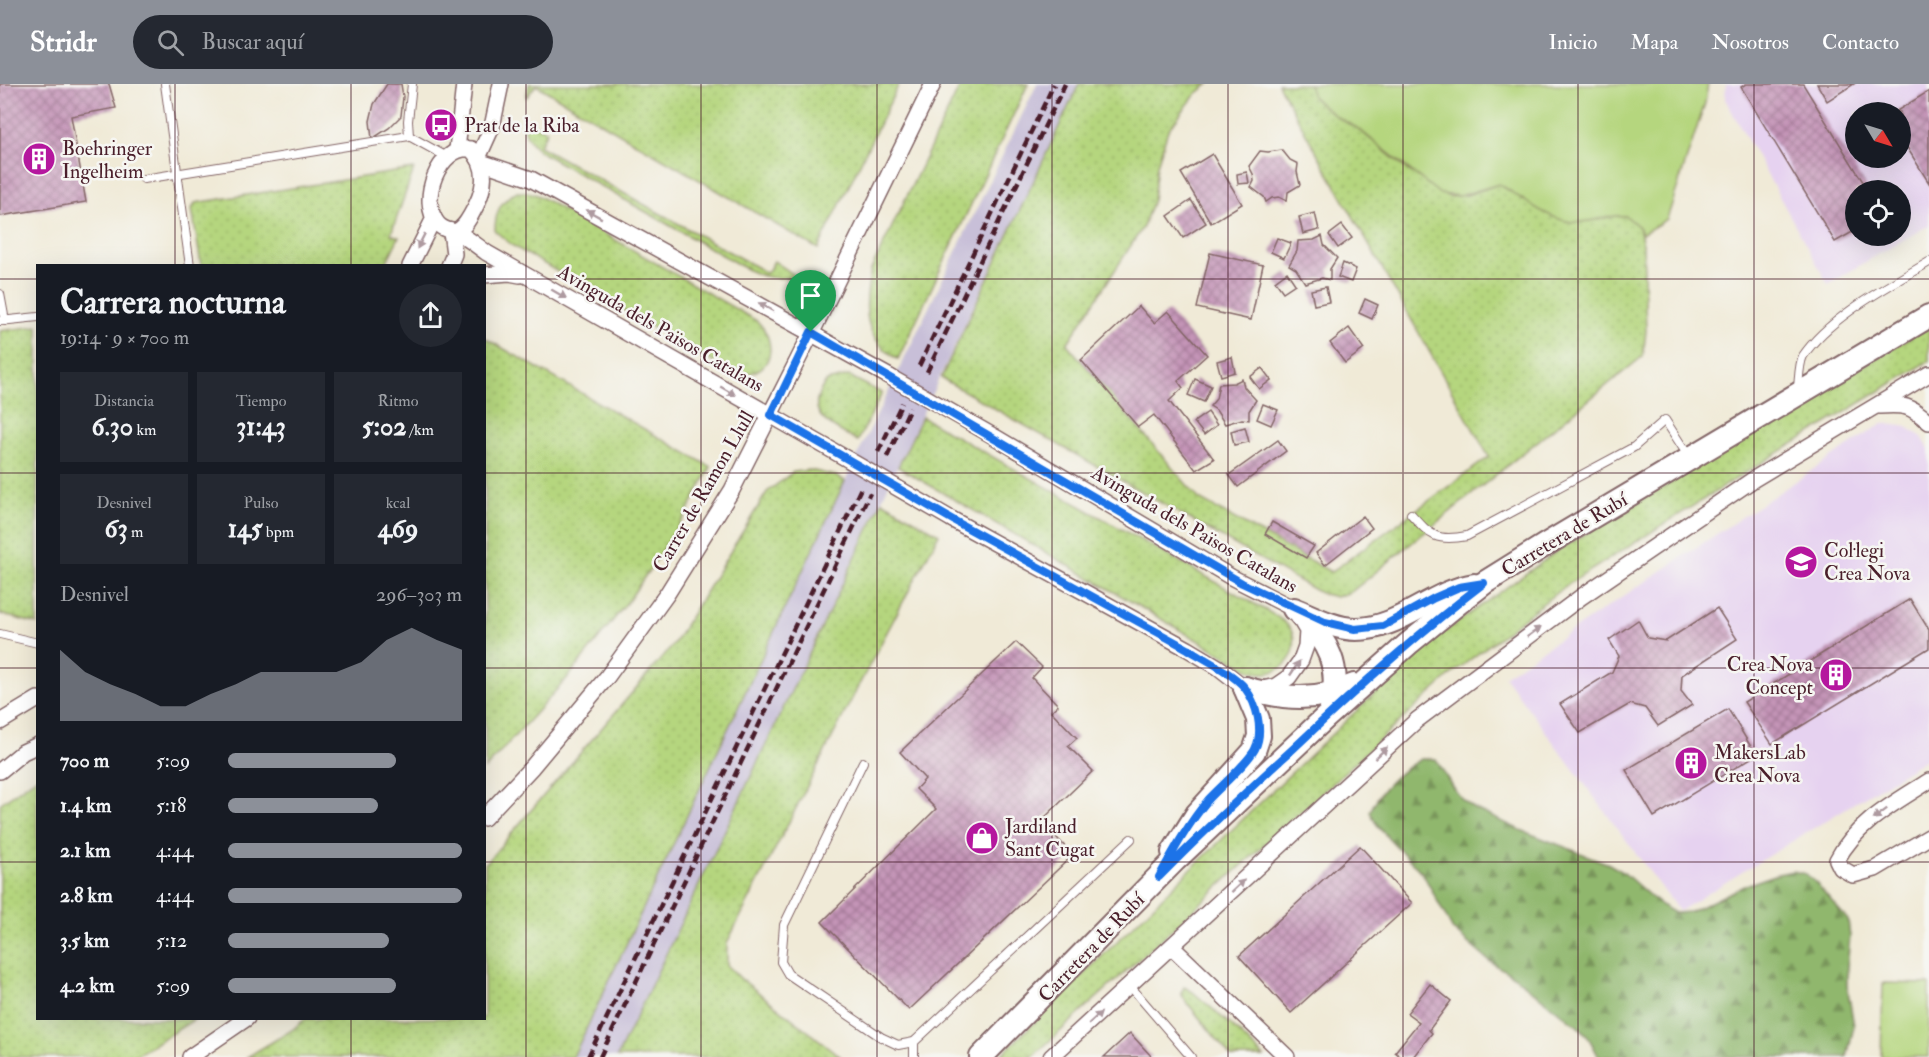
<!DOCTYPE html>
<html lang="es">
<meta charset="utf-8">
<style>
:root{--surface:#171b24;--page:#242831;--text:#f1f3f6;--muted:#9ea1a6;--accent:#8c9099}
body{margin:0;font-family:"IM FELL Double Pica",serif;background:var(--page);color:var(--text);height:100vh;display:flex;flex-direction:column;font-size:22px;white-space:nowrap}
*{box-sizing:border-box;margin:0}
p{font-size:20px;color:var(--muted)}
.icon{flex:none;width:33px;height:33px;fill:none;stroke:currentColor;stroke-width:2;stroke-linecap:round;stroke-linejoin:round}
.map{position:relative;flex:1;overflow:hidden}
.panel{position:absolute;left:36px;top:180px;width:450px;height:756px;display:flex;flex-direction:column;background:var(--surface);border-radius:0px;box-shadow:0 6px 24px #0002}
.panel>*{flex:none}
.needle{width:39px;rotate:128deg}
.buttons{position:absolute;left:1845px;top:18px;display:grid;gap:12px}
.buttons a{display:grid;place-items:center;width:66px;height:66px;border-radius:50%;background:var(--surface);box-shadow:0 6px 24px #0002;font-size:30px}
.pin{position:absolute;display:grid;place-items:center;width:51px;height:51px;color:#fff;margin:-62px -26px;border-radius:50% 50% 50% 0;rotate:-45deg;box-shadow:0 0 6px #0007}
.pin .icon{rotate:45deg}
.round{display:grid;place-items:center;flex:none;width:63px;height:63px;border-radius:32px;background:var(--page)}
.summary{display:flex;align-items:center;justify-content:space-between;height:102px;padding:0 24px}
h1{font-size:33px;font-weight:700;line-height:45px}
.stats{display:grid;grid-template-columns:repeat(3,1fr);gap:9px;height:102px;padding:6px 24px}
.stats div{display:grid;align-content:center;border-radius:0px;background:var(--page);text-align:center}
.stats b{font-size:26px;font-weight:700}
.stats small{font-size:16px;font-weight:400}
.stats p{font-size:16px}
.chart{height:168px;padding:12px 24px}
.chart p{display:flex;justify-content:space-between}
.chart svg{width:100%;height:108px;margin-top:6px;fill:var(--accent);opacity:.7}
ul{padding:0 24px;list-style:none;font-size:20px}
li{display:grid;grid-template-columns:96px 72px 1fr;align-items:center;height:45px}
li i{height:15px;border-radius:8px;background:var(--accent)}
header{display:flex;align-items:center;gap:36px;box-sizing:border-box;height:84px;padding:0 30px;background:var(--accent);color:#fff}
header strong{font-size:28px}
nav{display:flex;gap:33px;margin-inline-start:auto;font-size:21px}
.search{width:420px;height:54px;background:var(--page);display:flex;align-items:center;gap:15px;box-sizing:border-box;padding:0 21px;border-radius:33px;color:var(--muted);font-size:22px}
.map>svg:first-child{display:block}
</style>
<header>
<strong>Stridr</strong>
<div class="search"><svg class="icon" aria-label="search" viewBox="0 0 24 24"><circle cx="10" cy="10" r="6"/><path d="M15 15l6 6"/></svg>Buscar aquí</div>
<nav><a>Inicio</a><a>Mapa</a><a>Nosotros</a><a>Contacto</a></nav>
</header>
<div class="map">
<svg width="1929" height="973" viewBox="0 0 1929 973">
<defs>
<pattern id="grass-dots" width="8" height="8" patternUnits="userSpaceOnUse" patternTransform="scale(1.5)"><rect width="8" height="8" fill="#b5d67e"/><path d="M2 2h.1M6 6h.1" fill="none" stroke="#9db76d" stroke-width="1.8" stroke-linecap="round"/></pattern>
<pattern id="forest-firs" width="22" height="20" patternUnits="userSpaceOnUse" patternTransform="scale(1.5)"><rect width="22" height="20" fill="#90b76d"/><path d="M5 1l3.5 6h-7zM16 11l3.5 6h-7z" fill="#78945a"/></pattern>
<pattern id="building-cross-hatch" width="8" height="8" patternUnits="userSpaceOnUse" patternTransform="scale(1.5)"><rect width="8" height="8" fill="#c494b7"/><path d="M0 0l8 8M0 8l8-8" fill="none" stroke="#a17895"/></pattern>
</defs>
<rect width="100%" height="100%" fill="#f6f6f2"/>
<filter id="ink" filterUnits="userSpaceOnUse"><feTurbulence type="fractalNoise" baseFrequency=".0167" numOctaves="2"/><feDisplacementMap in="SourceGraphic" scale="12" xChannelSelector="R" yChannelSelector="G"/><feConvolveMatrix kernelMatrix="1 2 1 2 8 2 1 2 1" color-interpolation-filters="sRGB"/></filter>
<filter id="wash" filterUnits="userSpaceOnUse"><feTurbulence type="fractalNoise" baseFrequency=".008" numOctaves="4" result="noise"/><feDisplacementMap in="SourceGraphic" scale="24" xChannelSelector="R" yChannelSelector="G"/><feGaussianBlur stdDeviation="1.35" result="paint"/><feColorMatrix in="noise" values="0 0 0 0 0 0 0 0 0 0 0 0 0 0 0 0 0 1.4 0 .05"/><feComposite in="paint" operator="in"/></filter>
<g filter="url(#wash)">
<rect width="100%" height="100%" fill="#f0ead7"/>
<g fill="#e6d2f0" fill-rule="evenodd">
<path d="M1726 0H1929V141L1828 200 1725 15ZM1856 28H1900V74H1856ZM1856 106H1900V152H1856Z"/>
<polygon points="1883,339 1907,343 1922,353 1929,365 1929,673 1679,827 1504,592"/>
</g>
<polygon fill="#c8bfd8" points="1037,0 1079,0 617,973 573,973 845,397"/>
<g fill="url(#grass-dots)" stroke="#807a54" stroke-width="1.5">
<polygon points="529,0 899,0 818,165 536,1 526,14"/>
<path d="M961 0H1028L898 275C862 254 863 223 871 186Z"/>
<path d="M1079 0H1209L1196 10 1168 46 1157 81 1153 116 1143 143 1067 260 1199 415 1331 488 1489 373 1278 0H1309L1313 13 1318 18 1337 33 1357 44 1406 85 1449 113 1467 111 1499 100C1519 112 1552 138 1575 138 1593 139 1608 130 1627 132L1639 143 1643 160 1646 247 1643 272 1351 508 1336 513 1320 509 941 294Z"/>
<path d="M523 35 547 47 539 62 767 189 774 177 796 192C779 196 766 194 750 187L544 70C530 60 524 52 523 35Z"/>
<polygon points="414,85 391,150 399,153 385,181 201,181 192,125 195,119"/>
<path d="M517 108H527L537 111 757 237C778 257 774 291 740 290 736 290 731 287 727 286L513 162 495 147C495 128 500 117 517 108Z"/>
<polygon points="37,242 38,242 37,540 0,530 0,247"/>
<polygon points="1929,242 1929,277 1755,383 1564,503 1453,589 1032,973 999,973 1191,785 1424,562 1559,466"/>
<polygon points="485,254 711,383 684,434 629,516 570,591 485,685"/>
<path d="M849 292 882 309 858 357C831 342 800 330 827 297Z"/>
<path d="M922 333 1276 532C1282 536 1290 541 1292 548 1301 569 1283 591 1261 589 1256 589 1249 585 1244 583L898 383Z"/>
<polygon points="810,386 836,392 845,397 573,973 247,973 292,946 305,935 484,934 485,780 673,561 767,408 793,388"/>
<polygon points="882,417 939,450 860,599 727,859 727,881 740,894 841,973 617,973"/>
<polygon points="37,693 38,934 195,935 133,973 0,973 0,720"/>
<polygon points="1184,903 1193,908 1230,940 1264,973 1231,973 1185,916 1181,909"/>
</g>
<path fill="url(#forest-firs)" stroke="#6d6b4c" stroke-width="1.5" d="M1421 675H1436L1453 704 1463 716 1475 725 1518 745 1609 780 1623 788 1659 820 1675 829 1690 828 1746 801 1778 790 1793 787 1806 790 1817 800 1848 836 1850 852 1847 884V901L1854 942 1847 973H1599L1587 951 1576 941 1515 893 1489 877 1453 846 1423 790 1379 744 1370 728C1380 704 1398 688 1421 675Z"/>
<g fill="#b5d67e" stroke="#807a54" stroke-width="1.5">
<path d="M1309 0H1708L1705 19 1667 135 1642 150 1639 143 1626 132C1608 130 1593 139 1575 138 1551 138 1519 112 1499 100L1459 112 1440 110 1357 44 1337 33 1318 18 1313 13Z"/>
<polygon points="1883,899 1929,900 1929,973 1881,973"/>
</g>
<g id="blocks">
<g fill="url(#building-cross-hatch)">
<polygon points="0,0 109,0 116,24 71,32 86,118 0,132"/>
<polygon points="387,0 401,0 403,13 401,32 389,44 372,55 370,37 374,20"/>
<polygon points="1746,0 1803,0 1868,106 1856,106 1856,146 1835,158 1741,3"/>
<polygon points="1817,0 1854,0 1827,17"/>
<polygon points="1929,7 1929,99 1900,52 1900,28 1895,28"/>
<polygon points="1282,66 1290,76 1298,80 1297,88 1300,101 1288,108 1287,117 1279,113 1272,114 1266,118 1264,113 1251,103 1254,97 1253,90 1249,82 1260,67 1268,68"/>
<polygon points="1212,70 1242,120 1211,139 1181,89"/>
<polygon points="1247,88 1249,99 1238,100 1237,90"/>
<polygon points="1191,116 1206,139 1183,154 1168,132"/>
<polygon points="1315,129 1319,146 1303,150 1299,133"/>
<polygon points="1342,141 1352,154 1338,164 1329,151"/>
<polygon points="1322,152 1324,161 1337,174 1330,185 1330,196 1322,194 1305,199 1296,185 1289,181 1297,167 1298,157 1314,156"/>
<polygon points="1277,154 1291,159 1284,174 1271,168"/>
<polygon points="1210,169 1263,181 1251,236 1197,224"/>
<polygon points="1343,179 1356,185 1351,198 1338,193"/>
<polygon points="1287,188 1295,200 1283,208 1275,197"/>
<polygon points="1326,203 1329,218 1314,221 1311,206"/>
<polygon points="1365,215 1378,221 1372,235 1359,229"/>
<polygon points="1139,222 1154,239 1168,227 1207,271 1178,297 1183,304 1169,317 1214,375 1196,386 1154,331 1138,343 1081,276"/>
<polygon points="1349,244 1364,265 1345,279 1330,259"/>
<polygon points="1232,273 1235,288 1221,292 1217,277"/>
<polygon points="1262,284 1271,296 1259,305 1250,293"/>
<polygon points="1195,295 1211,302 1204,318 1188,311"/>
<polygon points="1242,295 1244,303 1256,316 1249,327 1249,336 1242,335 1225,340 1216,326 1210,322 1216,315 1219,300 1234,299"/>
<polygon points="1263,320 1278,326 1271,341 1257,335"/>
<polygon points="1208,328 1217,341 1204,351 1194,338"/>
<polygon points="1245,343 1249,358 1234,361 1231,347"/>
<polygon points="1278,356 1286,367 1238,403 1229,391"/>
<polygon points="1363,432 1372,444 1325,481 1316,469"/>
<polygon points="1272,438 1314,462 1306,474 1265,450"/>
<polygon points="1910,515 1929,546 1929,564 1772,660 1744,618"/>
<polygon points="1717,524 1737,555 1682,591 1681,607 1692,621 1658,642 1645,624 1630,620 1580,649 1560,620 1612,588 1619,572 1609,556 1638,536 1648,554 1666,557"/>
<polygon points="1016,558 1042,583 1032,594 1058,621 1051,627 1077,654 1068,662 1093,687 1041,737 1073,771 909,926 822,838 936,725 916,705 925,695 900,668"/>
<polygon points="1728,625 1756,671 1654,733 1626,686"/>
<polygon points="1360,762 1412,819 1291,929 1239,872"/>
<polygon points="1430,900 1451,917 1429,946 1432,949 1413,973 1401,973 1395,968 1419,938 1407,929"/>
<polygon points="1130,949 1152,973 1104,973"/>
</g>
</g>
</g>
<g filter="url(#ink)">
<use href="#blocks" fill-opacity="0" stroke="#846667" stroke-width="1.5"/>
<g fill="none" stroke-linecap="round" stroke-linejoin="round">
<defs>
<g id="lane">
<polyline points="165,0 190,182"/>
<polyline points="409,52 408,37 412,0"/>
<polyline points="144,95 409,52 447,73"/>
<polyline points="0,210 5,237"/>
<polyline points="0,237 38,233"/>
<path d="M1798 304C1799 295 1799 280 1803 272 1829 233 1889 202 1929 178"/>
<path d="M1411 430C1431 452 1436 458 1467 452L1634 363 1665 336 1689 373"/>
<polyline points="0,550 38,559"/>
<polyline points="863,678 784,841 781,878 788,890 881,953 898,961 914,958"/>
<polyline points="1130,902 1191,973"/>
<polyline points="914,973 914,958 1131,755"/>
</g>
<g id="street">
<polyline points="457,66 464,0"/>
<polyline points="478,74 492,43 501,0"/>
<polyline points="481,78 531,95 890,293"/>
<path d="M455 148C463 145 467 138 471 131 484 109 491 85 471 65 438 61 418 118 438 140 443 146 449 146 455 148 466 152 477 162 487 169L849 376"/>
<polyline points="410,182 434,134"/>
<polyline points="449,182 454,170 451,147"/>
<polyline points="484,191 509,189 520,191"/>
<path d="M1879 322C1904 320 1910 321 1929 338"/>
<polyline points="953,436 1188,565 1218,583 1245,604 1263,605 1276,602 1289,593 1301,576 1306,562 1307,547 1294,525 1231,493 995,353"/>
<polyline points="0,638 38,615"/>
<polyline points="0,687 23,668 38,661"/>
<path d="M1929 697C1895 719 1856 739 1837 776L1841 784 1853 791 1875 785 1929 753"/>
<polyline points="484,734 532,683 607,593 667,510 732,406 815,242 933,0"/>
<polyline points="1172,863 1287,973"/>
<polyline points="190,973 247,934"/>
<polyline points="1051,973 1417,636 1581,513 1754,395 1929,290"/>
</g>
<g id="secondary">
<path d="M1294 525C1313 533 1335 545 1356 545 1400 545 1431 508 1474 501"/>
<path d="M1301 531C1328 557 1342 584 1331 622"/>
<path d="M1245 604C1284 615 1316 618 1354 601"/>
<polyline points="1173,768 1197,730 1254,667 1259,652 1258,635 1245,604"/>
<polyline points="981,973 1175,776 1325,634 1408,560 1461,517 1484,499 1545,461 1929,232"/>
</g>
</defs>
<use href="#lane" stroke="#846667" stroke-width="10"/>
<use href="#street" stroke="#846667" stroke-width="18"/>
<use href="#secondary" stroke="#846667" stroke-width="26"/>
<use href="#lane" stroke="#fff" stroke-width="8"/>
<use href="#street" stroke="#fff" stroke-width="15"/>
<use href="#secondary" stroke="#fff" stroke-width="22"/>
<g stroke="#4a1f2b" stroke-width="4.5" stroke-dasharray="9 4.5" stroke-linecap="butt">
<polyline points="919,282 1054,0"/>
<polyline points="927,288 1065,0"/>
<polyline points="878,368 902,319"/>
<polyline points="887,373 910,324"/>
<polyline points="588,973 861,404"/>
<polyline points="600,973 870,409"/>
</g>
<defs>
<g id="street-bridge">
<polyline points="890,293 995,353"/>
<polyline points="849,376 953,436"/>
</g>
</defs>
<use href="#street-bridge" stroke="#846667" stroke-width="18" stroke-linecap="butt"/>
<use href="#street-bridge" stroke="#fff" stroke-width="15"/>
</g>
<defs><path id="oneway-solid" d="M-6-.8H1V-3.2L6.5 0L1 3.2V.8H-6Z" transform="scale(1.5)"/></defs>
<g fill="#ae9aa0">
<use href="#oneway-solid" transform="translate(594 130) rotate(-151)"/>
<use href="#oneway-solid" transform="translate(421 157) rotate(117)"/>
<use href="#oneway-solid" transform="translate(559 210) rotate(30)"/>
<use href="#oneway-solid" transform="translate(766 223) rotate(-151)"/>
<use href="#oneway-solid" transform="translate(728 307) rotate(30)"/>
<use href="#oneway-solid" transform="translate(1534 548) rotate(-36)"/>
<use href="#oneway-solid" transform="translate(1295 584) rotate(-56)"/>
<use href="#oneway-solid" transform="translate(1381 669) rotate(-43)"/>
<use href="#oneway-solid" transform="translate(1880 730) rotate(143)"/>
<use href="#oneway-solid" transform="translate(1238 802) rotate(-43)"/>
<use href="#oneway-solid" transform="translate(1095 934) rotate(-42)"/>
</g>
</g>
<g fill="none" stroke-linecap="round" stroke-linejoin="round" filter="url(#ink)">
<defs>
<path id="route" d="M811 248 1242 499 1325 538 1355 545 1383 542 1434 514 1459 503 1484 499C1417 550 1355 606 1294 664 1248 706 1202 749 1159 793 1174 766 1188 740 1208 716 1220 703 1248 679 1255 665 1264 647 1257 620 1245 604 1234 590 1204 575 1188 565L953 436 771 331Z"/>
</defs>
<use href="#route" stroke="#fff" stroke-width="12"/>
<use href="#route" stroke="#1a73e8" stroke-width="8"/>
</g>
<path fill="none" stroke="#4a1f2b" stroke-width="1.5" stroke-opacity="0.55" d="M175 0V182M351 0V182M526 0V973M701 0V973M877 0V973M1052 0V973M1228 0V973M1403 0V973M1578 0V973M1754 0V973M0 195H38M484 195H1929M0 389H38M484 389H1929M0 584H38M484 584H1929M0 778H38M484 778H1929M175 934V973M351 934V973"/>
<defs>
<symbol id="bus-disc" viewBox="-11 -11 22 22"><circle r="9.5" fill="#b5179e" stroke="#f6f6f2"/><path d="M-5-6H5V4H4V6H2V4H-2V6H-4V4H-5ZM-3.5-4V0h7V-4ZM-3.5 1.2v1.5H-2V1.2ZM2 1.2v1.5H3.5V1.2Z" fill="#fff"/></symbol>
<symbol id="building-disc" viewBox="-11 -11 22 22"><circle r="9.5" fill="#b5179e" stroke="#f6f6f2"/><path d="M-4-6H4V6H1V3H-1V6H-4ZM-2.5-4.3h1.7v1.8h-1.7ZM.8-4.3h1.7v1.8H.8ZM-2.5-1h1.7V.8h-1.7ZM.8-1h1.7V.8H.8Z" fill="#fff"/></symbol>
<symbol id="school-disc" viewBox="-11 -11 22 22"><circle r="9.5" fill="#b5179e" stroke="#f6f6f2"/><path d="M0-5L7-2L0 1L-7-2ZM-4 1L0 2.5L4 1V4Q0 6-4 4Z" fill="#fff"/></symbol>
<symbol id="shop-disc" viewBox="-11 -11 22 22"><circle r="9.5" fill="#b5179e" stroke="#f6f6f2"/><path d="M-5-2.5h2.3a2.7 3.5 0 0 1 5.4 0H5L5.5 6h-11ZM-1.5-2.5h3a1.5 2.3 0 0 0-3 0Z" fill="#fff"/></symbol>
</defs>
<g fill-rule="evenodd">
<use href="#bus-disc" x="422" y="22" width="38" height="38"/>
<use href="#building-disc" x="20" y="56" width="38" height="38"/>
<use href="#school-disc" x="1782" y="459" width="38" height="38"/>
<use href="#building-disc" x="1817" y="572" width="38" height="38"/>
<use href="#building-disc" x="1672" y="660" width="38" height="38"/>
<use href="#shop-disc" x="963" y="735" width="38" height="38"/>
</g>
<g text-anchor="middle" stroke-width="5" stroke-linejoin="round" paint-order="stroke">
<g font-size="20" fill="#4a1f2b" stroke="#f6f6f2" text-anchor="start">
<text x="464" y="48">Prat de la Riba</text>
<text x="62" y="71">Boehringer<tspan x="62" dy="23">Ingelheim</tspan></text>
<text x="1824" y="473">Col·legi<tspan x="1824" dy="23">Crea Nova</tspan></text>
<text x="1813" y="587" text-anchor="end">Crea Nova<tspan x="1813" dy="23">Concept</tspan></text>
<text x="1714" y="675">MakersLab<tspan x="1714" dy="23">Crea Nova</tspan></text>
<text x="1005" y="749">Jardiland<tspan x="1005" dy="23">Sant Cugat</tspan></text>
</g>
<g font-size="20" fill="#4a1f2b" stroke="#f6f6f2">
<text transform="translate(661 244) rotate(30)" y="7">Avinguda dels Països Catalans</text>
<text transform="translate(703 407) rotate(-60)" y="7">Carrer de Ramon Llull</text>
<text transform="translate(1195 445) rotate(30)" y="7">Avinguda dels Països Catalans</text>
<text transform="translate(1564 450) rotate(-31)" y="7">Carretera de Rubí</text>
<text transform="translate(1091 863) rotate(-46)" y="7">Carretera de Rubí</text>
</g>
</g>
</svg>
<div class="buttons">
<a><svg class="needle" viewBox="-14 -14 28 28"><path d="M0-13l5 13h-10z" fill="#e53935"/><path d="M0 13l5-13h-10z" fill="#9ea1a6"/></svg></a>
<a><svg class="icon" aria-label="locate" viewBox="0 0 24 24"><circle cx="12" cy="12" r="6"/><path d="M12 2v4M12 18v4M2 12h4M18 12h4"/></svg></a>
</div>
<div class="pin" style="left:811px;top:248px;background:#1e9e55"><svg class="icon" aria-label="arrive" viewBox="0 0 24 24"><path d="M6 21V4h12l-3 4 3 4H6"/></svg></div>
<section class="panel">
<div class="summary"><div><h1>Carrera nocturna</h1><p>19:14 · 9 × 700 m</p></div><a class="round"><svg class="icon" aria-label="share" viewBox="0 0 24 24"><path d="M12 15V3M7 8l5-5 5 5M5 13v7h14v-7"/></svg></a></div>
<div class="stats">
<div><p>Distancia</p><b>6.30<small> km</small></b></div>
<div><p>Tiempo</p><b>31:43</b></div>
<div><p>Ritmo</p><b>5:02<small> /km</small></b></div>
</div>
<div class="stats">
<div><p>Desnivel</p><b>63<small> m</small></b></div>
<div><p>Pulso</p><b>145<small> bpm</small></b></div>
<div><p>kcal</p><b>469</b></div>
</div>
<div class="chart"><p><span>Desnivel</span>296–303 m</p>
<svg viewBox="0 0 160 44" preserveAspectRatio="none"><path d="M0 44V15L10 24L20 29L30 33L40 38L50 38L60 33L70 29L80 24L90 24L100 24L110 24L120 20L130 11L140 6L150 11L160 15V44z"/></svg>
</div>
<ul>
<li><b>700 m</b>5:09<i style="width:72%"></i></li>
<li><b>1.4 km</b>5:18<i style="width:64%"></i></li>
<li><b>2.1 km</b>4:44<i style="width:100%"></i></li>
<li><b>2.8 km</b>4:44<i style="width:100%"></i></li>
<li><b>3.5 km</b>5:12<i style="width:69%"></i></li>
<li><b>4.2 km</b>5:09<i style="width:72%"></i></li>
</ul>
</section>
</div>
